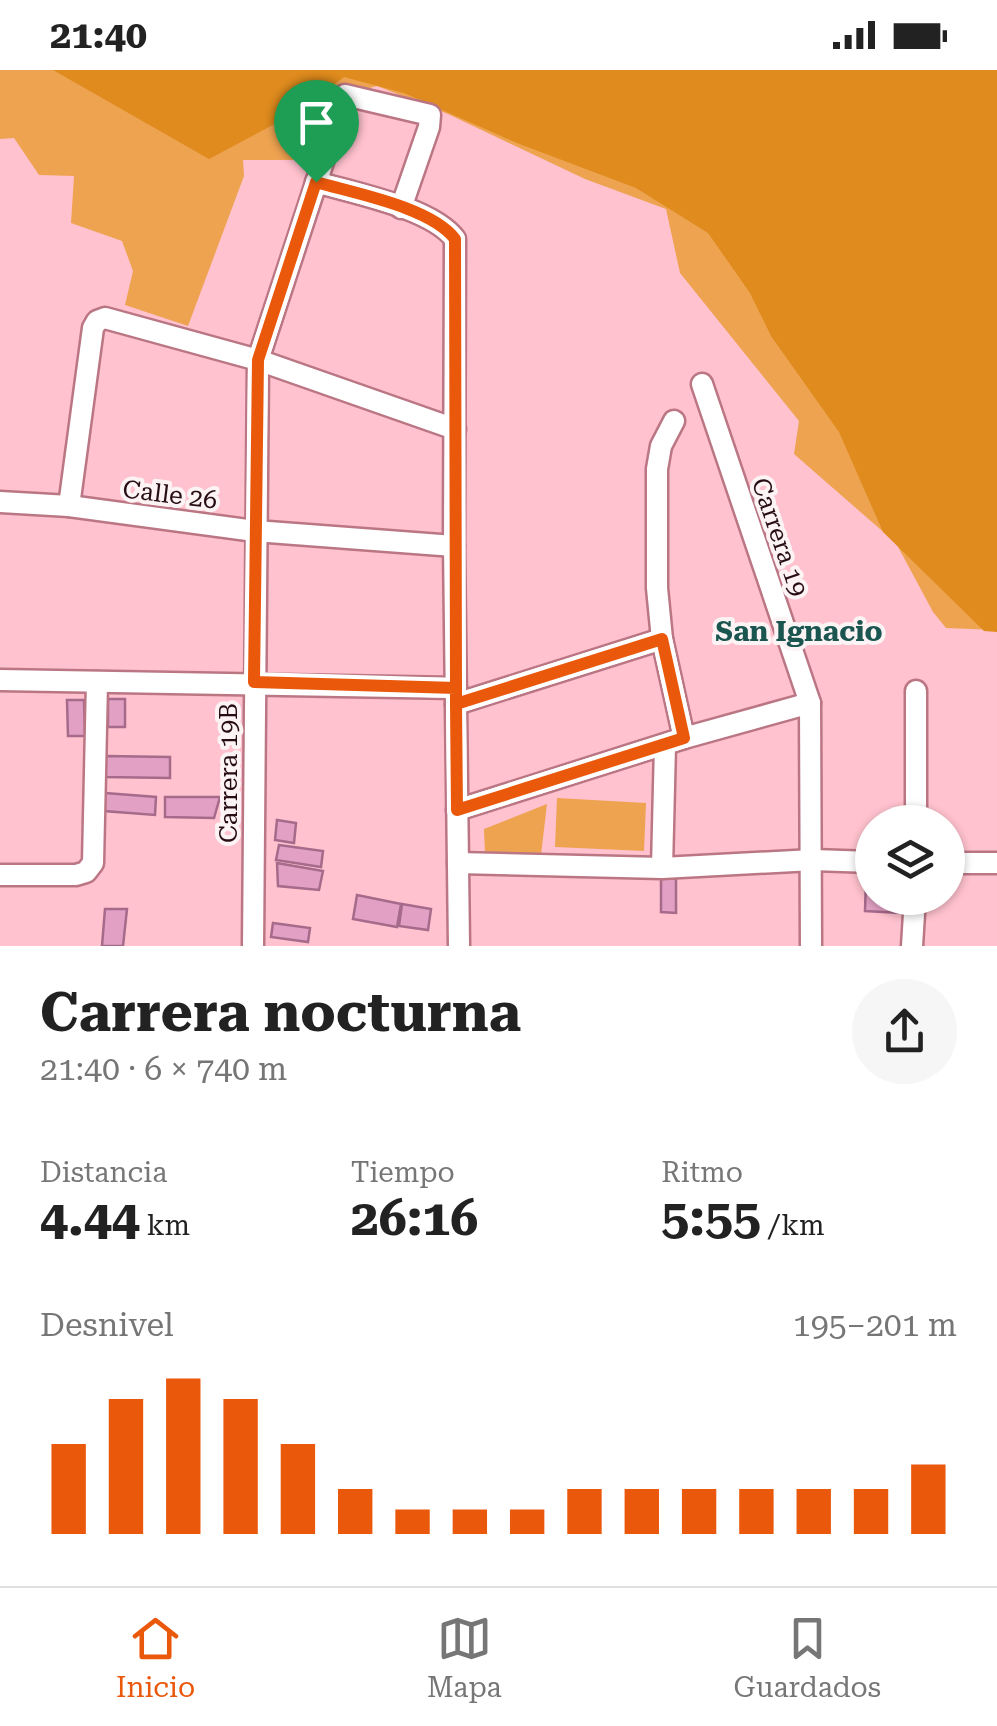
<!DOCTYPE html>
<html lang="es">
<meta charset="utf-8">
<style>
:root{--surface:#fff;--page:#f6f6f6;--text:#222;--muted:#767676;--line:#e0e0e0;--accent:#ea580c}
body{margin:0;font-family:"Roboto Serif",serif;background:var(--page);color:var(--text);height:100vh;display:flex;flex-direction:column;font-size:38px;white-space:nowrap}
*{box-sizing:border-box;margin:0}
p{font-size:32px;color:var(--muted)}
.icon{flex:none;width:55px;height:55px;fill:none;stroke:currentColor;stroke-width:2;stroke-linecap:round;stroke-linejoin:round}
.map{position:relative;height:876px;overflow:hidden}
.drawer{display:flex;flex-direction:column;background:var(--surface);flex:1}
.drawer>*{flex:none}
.tools{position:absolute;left:855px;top:735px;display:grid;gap:20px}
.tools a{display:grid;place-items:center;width:110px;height:110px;border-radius:50%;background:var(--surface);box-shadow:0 2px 8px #0004;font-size:50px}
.pin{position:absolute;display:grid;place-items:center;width:85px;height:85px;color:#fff;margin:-102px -42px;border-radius:50% 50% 50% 0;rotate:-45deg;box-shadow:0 0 10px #0007}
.pin .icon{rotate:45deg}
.round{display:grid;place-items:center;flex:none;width:105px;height:105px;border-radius:52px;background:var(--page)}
.head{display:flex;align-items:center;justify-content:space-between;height:170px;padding:0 40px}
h1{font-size:55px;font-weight:700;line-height:75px}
.stats{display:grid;grid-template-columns:repeat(3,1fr);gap:15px;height:170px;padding:10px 40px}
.stats div{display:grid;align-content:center}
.stats b{font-size:50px;font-weight:700}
.stats small{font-size:28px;font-weight:400}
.stats p{font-size:28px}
.chart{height:280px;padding:20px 40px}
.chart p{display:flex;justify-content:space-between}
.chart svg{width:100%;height:180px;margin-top:10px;stroke:var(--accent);stroke-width:6}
.status{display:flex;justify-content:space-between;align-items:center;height:70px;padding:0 50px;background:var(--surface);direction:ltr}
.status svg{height:28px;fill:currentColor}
.menu{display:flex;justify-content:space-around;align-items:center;height:140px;border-top:2px solid var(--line);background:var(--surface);font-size:28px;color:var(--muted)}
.menu a{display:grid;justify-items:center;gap:5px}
.menu .on{color:var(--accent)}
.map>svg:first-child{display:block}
</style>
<div class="status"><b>21:40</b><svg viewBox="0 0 49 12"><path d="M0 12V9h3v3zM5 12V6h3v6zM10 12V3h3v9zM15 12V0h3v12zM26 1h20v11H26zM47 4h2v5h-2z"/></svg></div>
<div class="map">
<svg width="997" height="876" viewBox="0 0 997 876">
<rect width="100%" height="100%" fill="#ffc2ce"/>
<g fill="#eea351">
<polygon points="0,0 997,0 997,560 946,558 933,542 896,473 794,384 799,351 680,203 666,139 585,109 448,44 377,16 336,27 326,62 301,90 243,90 244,106 188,256 125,235 133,201 122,171 71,153 74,106 39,105 14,68 0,69"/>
<polygon points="557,728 646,733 644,781 555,777"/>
<polygon points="547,734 541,785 485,784 484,759"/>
</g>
<polygon fill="#df8b1d" points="53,0 997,0 997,562 984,561 883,462 839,362 771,266 750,223 708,163 636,118 517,73 404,23 344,7 297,42 209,89"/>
<g fill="#e2a1c4" stroke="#a66a8b" stroke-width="2.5">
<rect x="108" y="629" width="17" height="28"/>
<polygon points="67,630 84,630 85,666 68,666"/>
<polygon points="105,686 170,687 170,708 105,707"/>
<polygon points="105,723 156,727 155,745 104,741"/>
<polygon points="165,727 220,727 214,748 165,747"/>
<polygon points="277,750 296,753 294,773 275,770"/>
<polygon points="279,775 323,781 321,797 276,790"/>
<polygon points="277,793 323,801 319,820 278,816"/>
<polygon points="661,808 676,808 676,843 661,842"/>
<polygon points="872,808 872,828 902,828 900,843 865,841 866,809"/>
<polygon points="357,825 401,834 397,857 353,849"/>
<polygon points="402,834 431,839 428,860 399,856"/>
<polygon points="105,839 127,839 123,876 102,876"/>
<polygon points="273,853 310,858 308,872 271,867"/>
</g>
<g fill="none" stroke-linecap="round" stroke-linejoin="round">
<defs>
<g id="street">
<path d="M316 112C353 123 432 138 455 169L454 476 459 876"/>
<polyline points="702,314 810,633 811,876"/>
<polyline points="674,351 661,376 657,399 657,518 662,569 684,668"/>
<polyline points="0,432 69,436 255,461 454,476"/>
<polyline points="69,436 93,258 97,251 105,248 258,290 455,359"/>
<polyline points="0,610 456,618"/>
<polyline points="916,621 916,752"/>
<polyline points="456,634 662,569"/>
<polyline points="457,740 684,668 810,633"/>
<polyline points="458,793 662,798 813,790 872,792"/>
<polyline points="948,793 997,793"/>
<polyline points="662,798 665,675"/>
<polyline points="0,805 76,805 86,802 93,793 97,612"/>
<polyline points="253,876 258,290 345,25 430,45 429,57 401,138"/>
<polyline points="912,876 915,828"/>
</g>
</defs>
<use href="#street" stroke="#bb7684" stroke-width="25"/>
<use href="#street" stroke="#fff" stroke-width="20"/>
</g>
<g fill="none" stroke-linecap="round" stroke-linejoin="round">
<defs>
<path id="route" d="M316 112C353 123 431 137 455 169L456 618V634L457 740 684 668 662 569 456 634V618L254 612 258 290 316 112"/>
</defs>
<use href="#route" stroke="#fff" stroke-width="20"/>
<use href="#route" stroke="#ea580c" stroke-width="12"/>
</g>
<g text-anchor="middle" stroke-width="8" stroke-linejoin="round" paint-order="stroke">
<g font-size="25" fill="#270d14" stroke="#fcf3f5">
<text transform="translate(170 424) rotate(7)" y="9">Calle 26</text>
<text transform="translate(780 467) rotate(71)" y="9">Carrera 19</text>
<text transform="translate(228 703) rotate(-90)" y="9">Carrera 19B</text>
</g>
<g font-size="28" font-weight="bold" fill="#1b5550" stroke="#fcf3f5">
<text x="799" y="571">San Ignacio</text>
</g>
</g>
</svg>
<div class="tools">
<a><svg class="icon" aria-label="layers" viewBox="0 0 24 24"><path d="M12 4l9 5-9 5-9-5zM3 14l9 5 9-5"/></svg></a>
</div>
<div class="pin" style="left:316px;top:112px;background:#1e9e55"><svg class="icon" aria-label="arrive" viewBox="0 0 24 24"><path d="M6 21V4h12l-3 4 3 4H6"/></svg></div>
</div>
<section class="drawer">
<div class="head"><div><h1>Carrera nocturna</h1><p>21:40 · 6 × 740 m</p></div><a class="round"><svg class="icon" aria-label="share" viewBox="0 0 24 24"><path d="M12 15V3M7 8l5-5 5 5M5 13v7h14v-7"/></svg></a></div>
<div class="stats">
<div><p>Distancia</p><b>4.44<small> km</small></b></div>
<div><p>Tiempo</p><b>26:16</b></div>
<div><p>Ritmo</p><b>5:55<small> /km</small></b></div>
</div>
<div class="chart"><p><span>Desnivel</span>195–201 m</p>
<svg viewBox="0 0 160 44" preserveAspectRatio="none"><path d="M5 44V22M15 44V11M25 44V6M35 44V11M45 44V22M55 44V33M65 44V38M75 44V38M85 44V38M95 44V33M105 44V33M115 44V33M125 44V33M135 44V33M145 44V33M155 44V27"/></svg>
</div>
</section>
<nav class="menu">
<a class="on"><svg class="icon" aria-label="home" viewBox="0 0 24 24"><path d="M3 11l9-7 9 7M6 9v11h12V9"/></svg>Inicio</a>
<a><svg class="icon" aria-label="map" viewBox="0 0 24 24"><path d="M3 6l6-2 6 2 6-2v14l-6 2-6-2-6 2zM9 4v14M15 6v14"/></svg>Mapa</a>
<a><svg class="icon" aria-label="saved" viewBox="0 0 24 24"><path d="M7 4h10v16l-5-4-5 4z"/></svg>Guardados</a>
</nav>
